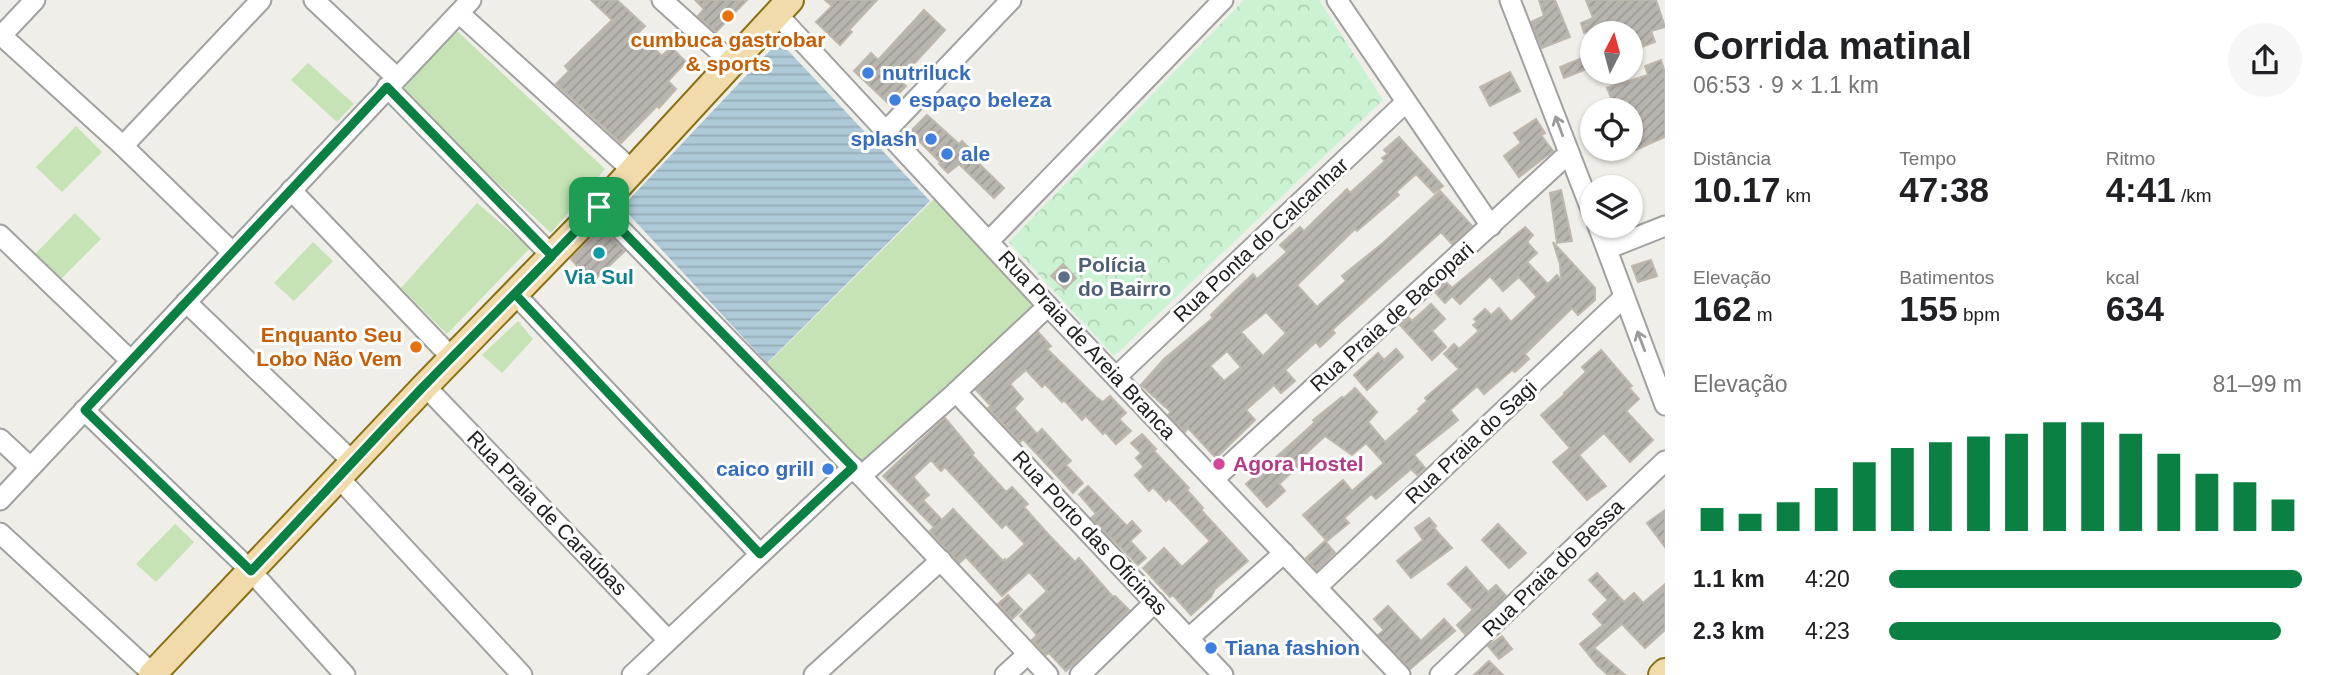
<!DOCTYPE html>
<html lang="pt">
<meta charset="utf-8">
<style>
:root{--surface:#fff;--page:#f6f6f6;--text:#202124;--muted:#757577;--accent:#0b8043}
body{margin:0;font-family:Arial,sans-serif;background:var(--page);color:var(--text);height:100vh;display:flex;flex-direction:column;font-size:26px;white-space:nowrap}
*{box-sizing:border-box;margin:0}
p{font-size:23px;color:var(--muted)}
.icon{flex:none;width:38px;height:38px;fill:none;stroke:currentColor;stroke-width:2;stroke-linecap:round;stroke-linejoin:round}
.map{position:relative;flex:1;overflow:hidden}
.side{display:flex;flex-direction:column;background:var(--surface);width:665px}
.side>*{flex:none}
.needle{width:46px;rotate:6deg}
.buttons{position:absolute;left:1580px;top:21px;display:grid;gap:14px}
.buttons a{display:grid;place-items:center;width:63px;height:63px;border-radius:50%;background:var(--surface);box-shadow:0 2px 5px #0004;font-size:35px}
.pin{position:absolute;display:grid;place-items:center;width:60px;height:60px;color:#fff;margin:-30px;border-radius:14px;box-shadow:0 4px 10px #0006}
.round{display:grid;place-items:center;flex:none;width:74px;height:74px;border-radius:37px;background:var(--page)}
.overview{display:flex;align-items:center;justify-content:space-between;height:119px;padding:0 28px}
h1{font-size:38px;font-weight:800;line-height:52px}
.stats{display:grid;grid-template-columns:repeat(3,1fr);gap:10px;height:119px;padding:7px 28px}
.stats div{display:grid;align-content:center}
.stats b{font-size:35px;font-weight:800}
.stats small{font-size:19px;font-weight:400}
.stats p{font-size:19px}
.chart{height:196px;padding:14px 28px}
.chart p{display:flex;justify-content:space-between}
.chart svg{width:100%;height:126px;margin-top:7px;stroke:var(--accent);stroke-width:6}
ul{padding:0 28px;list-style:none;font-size:23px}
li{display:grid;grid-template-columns:112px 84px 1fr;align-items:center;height:52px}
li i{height:18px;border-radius:9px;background:var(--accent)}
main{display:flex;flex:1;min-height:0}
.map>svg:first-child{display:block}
</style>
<main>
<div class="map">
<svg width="1665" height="675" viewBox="0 0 1665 675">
<defs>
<pattern id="park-crowns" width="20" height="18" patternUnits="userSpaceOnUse" patternTransform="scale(1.75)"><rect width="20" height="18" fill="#cbf3d3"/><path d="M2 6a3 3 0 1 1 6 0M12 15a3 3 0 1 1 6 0" fill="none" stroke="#aed0b5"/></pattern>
<pattern id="water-rules" width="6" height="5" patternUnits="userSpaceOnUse" patternTransform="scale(1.75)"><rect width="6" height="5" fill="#aec9d7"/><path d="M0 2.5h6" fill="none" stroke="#95acb8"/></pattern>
<pattern id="building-hatch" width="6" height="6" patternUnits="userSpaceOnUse" patternTransform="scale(1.75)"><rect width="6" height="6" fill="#b8b4ae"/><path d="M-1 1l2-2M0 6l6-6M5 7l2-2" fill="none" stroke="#9e9a95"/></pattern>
</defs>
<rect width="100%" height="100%" fill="#efeee8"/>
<g fill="#c5e3b4">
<polygon points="456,30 605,169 551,233 401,92"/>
<polygon points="308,63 354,104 337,122 291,80"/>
<polygon points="76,126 102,152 62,192 36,167"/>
<polygon points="935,198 1038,306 861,465 767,364"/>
<polygon points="477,203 530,248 447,334 401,288"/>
<polygon points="75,213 101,239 61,279 35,254"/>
<polygon points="313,242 333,261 294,301 274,283"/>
<polygon points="518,321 533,339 502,373 482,355"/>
<polygon points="175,524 194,542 156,582 136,564"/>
</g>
<polygon fill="url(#park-crowns)" points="1244,0 1319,0 1383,100 1114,356 1009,242"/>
<polygon fill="url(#water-rules)" points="779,41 930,201 767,363 622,207"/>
<g fill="url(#building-hatch)" stroke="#bfb7ac" stroke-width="2" fill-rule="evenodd">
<polygon points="591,0 617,0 645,26 638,33 662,56 671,47 686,62 668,81 676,89 659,108 657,106 621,143 556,84 569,71 565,66 612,20"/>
<polygon points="695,0 747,0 716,32 698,16 704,9"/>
<polygon points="825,0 877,0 849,30 852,32 840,45 816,22 832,6"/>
<polygon points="1539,0 1555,0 1570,37 1542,48 1531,22 1544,16"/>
<polygon points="1586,0 1656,0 1665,27 1651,31 1655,42 1639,48 1634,33 1584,33 1581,23 1593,18"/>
<polygon points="924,10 945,30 899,80 906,86 889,104 854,71 871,53 878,60"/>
<polygon points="1587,56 1592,67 1564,78 1560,67"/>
<polygon points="1661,60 1665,73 1665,137 1631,152 1631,110 1616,110 1607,88 1648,75 1645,66"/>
<polygon points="1510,72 1520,91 1490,106 1480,87"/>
<polygon points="927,115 959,144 962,141 972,151 969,154 1004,188 994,198 959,164 948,173 939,164 941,163 910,132"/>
<polygon points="1536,119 1545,133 1541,135 1553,151 1519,177 1504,156 1521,143 1514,133"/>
<path d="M1399 137 1443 186 1434 193 1416 174 1396 192 1399 195 1357 231 1355 229 1297 285 1317 307 1346 281 1342 276 1383 243 1440 191 1472 226 1452 244 1441 232 1332 330 1335 333 1320 347 1316 342 1285 370 1295 381 1281 393 1274 385 1246 410 1255 420 1216 458 1188 428 1185 432 1168 415 1171 412 1141 385 1164 359 1213 318 1211 315 1234 292 1253 274 1257 279 1287 252 1280 245 1300 227 1304 231 1347 189 1350 193 1385 161 1382 158 1388 154 1384 150ZM1266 312 1286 333 1263 356 1241 332ZM1227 351 1241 367 1224 381 1210 366Z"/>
<polygon points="1561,190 1572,241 1557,243 1550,193"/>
<polygon points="601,227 625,251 592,282 571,259"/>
<polygon points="1525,227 1533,235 1527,242 1537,253 1527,262 1548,284 1557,275 1561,280 1560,264 1553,242 1595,288 1595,300 1578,315 1572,308 1525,354 1529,359 1515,372 1512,370 1484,394 1477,386 1450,410 1458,420 1414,455 1425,468 1417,475 1411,469 1376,499 1371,494 1344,518 1349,523 1327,541 1303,515 1343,480 1352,491 1384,463 1366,443 1352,455 1325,436 1299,460 1302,463 1279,484 1285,491 1267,507 1246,484 1302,434 1315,422 1313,420 1342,397 1344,398 1355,388 1377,412 1368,422 1385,442 1420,411 1418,409 1427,401 1425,398 1459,369 1444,354 1454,344 1459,349 1479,331 1473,325 1477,322 1474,319 1485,309 1491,315 1499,308 1511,322 1537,297 1519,277 1503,291 1490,276 1460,304 1452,296 1445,303 1435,292 1446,282 1452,288"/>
<polygon points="1651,260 1657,276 1638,282 1632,266"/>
<polygon points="1063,264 1076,278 1065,289 1051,276"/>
<polygon points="1431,304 1445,319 1432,331 1446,347 1432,360 1400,325 1408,317 1412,321"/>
<polygon points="1038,332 1051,346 1047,349 1096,397 1103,402 1110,396 1126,413 1119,419 1131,431 1116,444 1105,432 1103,434 1086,416 1082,420 1064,400 1062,402 1045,384 1042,387 1026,370 1010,384 1023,399 1014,408 1037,434 1042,429 1071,461 1066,465 1083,483 1073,493 1023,439 1020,442 988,408 991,406 976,390"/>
<polygon points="1396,349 1403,357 1367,390 1354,375 1378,353 1384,360"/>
<polygon points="1601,350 1632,386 1629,388 1639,399 1626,411 1653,440 1630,462 1604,433 1579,455 1606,486 1587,500 1553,462 1570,448 1541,415 1565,394 1564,393 1586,372 1582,367"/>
<path d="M945 418 974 453 972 455 1006 492 1012 487 1028 504 1024 507 1047 533 1075 562 1079 558 1113 597 1115 596 1129 610 1066 671 1049 653 1046 655 1032 640 1037 635 1020 616 1047 591 1029 572 1002 596 966 557 959 563 930 531 934 527 883 476ZM931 460 941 471 945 467 1002 528 1006 524 1025 544 1006 561 1005 559 1003 561 953 509 942 520 923 500 929 495 913 477Z"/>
<polygon points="1142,434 1156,449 1154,451 1189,488 1187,490 1203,508 1201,510 1248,561 1215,589 1211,597 1191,615 1173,595 1170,597 1143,568 1164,548 1182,567 1210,541 1169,498 1166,501 1153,487 1149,491 1135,475 1144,467 1136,458 1141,453 1131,443"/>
<polygon points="1088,486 1127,526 1132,521 1141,531 1130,541 1146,558 1138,565 1091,518 1096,514 1079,494"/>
<polygon points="1665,510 1665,547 1647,523"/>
<polygon points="1429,518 1436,526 1434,528 1452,548 1411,578 1397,561 1423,540 1415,528"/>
<polygon points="1498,524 1526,553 1509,568 1482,540"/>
<polygon points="1325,541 1335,553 1317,570 1306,558"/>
<polygon points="1466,567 1488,592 1496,585 1506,596 1465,634 1457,625 1473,610 1448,584"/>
<polygon points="1597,573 1624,602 1634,593 1643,603 1665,584 1665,630 1645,648 1622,624 1594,648 1625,675 1608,675 1597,665 1580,644 1603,625 1593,614 1608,600 1589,580"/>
<polygon points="1008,595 1022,610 1012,619 998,604"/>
<polygon points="1388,606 1421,641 1444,619 1455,631 1410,669 1378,635 1384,630 1374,619"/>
<polygon points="1502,636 1512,649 1499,659 1488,646"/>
<polygon points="1489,661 1503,675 1474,675"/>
</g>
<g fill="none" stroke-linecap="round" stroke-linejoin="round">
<defs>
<g id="minor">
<polyline points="314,0 396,77"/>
<polyline points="662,0 732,63"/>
<polyline points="1337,0 1491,226"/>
<polyline points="1510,0 1592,212"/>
<polyline points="459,13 633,171"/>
<polyline points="777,14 1048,306 1400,675"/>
<polyline points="2,36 123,146 232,252"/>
<polyline points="0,37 35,0"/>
<polyline points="387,87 552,256"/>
<polyline points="886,131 1011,0"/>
<polyline points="123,146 261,0"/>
<polyline points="291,190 452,358"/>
<polyline points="599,207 861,476 1048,675"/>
<polyline points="1598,226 1665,405"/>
<polyline points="0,235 130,360"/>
<polyline points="989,241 1223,0"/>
<polyline points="1607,249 1665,226"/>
<polyline points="515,294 760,554"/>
<polyline points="186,302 353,462"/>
<polyline points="1116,377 1406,102"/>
<polyline points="425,386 668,640"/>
<polyline points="956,392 1223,675"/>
<polyline points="84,410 251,571 345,675"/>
<polyline points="0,439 30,467"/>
<polyline points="861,476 956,392 1048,306"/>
<polyline points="339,478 522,675"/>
<polyline points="1214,479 1569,153"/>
<polyline points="0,500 471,0"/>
<polyline points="0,533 154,675"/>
<polyline points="1317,587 1624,297"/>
<polyline points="1189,638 1284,553"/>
<polyline points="632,675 853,467"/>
<polyline points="814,675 941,560"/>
<polyline points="1005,675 1028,654"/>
<polyline points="1080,675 1155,602"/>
<polyline points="1440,675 1665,461"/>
</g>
<g id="major">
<polyline points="152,675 425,386 599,207 790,0"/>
<polyline points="1662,675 1665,672"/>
</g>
</defs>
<use href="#minor" stroke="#a1a1a1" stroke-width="23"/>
<use href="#major" stroke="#897013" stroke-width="30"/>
<use href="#minor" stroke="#fff" stroke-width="19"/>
<use href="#major" stroke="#f1dbab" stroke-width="26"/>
</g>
<defs><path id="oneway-shaft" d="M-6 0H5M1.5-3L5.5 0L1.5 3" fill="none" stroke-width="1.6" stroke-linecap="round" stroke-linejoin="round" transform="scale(1.75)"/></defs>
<g stroke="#9b9b9b">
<use href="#oneway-shaft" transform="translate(1559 126) rotate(-111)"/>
<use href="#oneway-shaft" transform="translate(1641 341) rotate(-111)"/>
</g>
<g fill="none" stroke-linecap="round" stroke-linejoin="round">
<defs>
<path id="route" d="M599 207C541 268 481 327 423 387 365 448 309 510 251 571L85 410 387 87 552 256 515 294 760 554 853 467 599 207"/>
</defs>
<use href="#route" stroke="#fff" stroke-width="14"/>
<use href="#route" stroke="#0b8043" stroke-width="9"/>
</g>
<g fill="#e8710a" stroke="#fff" stroke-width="2.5">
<circle cx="728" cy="16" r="7"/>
<circle cx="416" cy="347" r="7"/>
</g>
<g fill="#3f7fe0" stroke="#fff" stroke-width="2.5">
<circle cx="868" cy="73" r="7"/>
<circle cx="895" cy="100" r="7"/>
<circle cx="931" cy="139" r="7"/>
<circle cx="947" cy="154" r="7"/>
<circle cx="828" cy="469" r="7"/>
<circle cx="1211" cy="648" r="7"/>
</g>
<circle fill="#0f9aa8" stroke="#fff" stroke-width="2.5" cx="599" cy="253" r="7"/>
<circle fill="#5c6f8a" stroke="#fff" stroke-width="2.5" cx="1064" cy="277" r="7"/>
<circle fill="#d1479c" stroke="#fff" stroke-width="2.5" cx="1219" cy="464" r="7"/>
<g text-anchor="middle" stroke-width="6" stroke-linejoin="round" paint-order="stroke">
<g font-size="21" font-weight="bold" fill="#c56008" stroke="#fff">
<text x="728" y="47">cumbuca gastrobar<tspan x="728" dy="24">&amp; sports</tspan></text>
<text x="402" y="342" text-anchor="end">Enquanto Seu<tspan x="402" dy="24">Lobo Não Vem</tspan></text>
</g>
<g font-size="21" font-weight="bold" fill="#366cbe" stroke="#fff" text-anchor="start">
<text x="882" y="80">nutriluck</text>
<text x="909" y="107">espaço beleza</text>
<text x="917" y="146" text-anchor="end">splash</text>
<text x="961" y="161">ale</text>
<text x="814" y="476" text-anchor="end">caico grill</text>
<text x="1225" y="655">Tiana fashion</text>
</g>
<g font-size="21" fill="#202020" stroke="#fff">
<text transform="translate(1261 240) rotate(-43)" y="7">Rua Ponta do Calcanhar</text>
<text transform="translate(1392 317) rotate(-42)" y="7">Rua Praia de Bacopari</text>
<text transform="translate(1087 345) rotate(47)" y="7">Rua Praia de Areia Branca</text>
<text transform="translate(1471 442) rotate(-43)" y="7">Rua Praia do Sagi</text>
<text transform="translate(547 513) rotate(46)" y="7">Rua Praia de Caraúbas</text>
<text transform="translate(1090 533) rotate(47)" y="7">Rua Porto das Oficinas</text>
<text transform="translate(1553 568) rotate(-44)" y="7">Rua Praia do Bessa</text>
</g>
<g font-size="21" font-weight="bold" fill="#4e5e75" stroke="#fff" text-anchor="start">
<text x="1078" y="272">Polícia<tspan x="1078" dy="24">do Bairro</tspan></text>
</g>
<g font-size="21" font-weight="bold" fill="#0d838f" stroke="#fff">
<text x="599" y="284">Via Sul</text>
</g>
<g font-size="21" font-weight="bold" fill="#b23c85" stroke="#fff" text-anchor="start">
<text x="1233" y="471">Agora Hostel</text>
</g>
</g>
</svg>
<div class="buttons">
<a><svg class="needle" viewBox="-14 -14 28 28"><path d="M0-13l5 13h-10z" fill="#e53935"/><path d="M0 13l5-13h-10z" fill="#757577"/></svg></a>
<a><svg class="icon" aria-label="locate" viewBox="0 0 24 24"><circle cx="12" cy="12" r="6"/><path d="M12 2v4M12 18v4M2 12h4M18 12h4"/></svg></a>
<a><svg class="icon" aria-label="layers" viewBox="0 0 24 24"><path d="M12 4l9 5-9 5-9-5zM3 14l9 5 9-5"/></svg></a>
</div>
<div class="pin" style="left:599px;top:207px;background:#1e9e55"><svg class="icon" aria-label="arrive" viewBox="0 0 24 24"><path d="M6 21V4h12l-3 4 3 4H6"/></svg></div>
</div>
<section class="side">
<div class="overview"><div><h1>Corrida matinal</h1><p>06:53 · 9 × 1.1 km</p></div><a class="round"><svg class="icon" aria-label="share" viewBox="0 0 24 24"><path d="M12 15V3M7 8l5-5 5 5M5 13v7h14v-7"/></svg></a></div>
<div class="stats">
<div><p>Distância</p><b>10.17<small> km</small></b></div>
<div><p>Tempo</p><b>47:38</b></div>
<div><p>Ritmo</p><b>4:41<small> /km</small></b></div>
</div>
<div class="stats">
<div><p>Elevação</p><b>162<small> m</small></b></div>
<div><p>Batimentos</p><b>155<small> bpm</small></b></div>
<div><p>kcal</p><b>634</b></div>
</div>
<div class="chart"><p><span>Elevação</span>81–99 m</p>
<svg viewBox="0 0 160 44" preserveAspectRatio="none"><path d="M5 44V36M15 44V38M25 44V34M35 44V29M45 44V20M55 44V15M65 44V13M75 44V11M85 44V10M95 44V6M105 44V6M115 44V10M125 44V17M135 44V24M145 44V27M155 44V33"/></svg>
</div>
<ul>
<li><b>1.1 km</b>4:20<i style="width:100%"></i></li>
<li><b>2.3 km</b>4:23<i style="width:95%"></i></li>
</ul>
</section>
</main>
